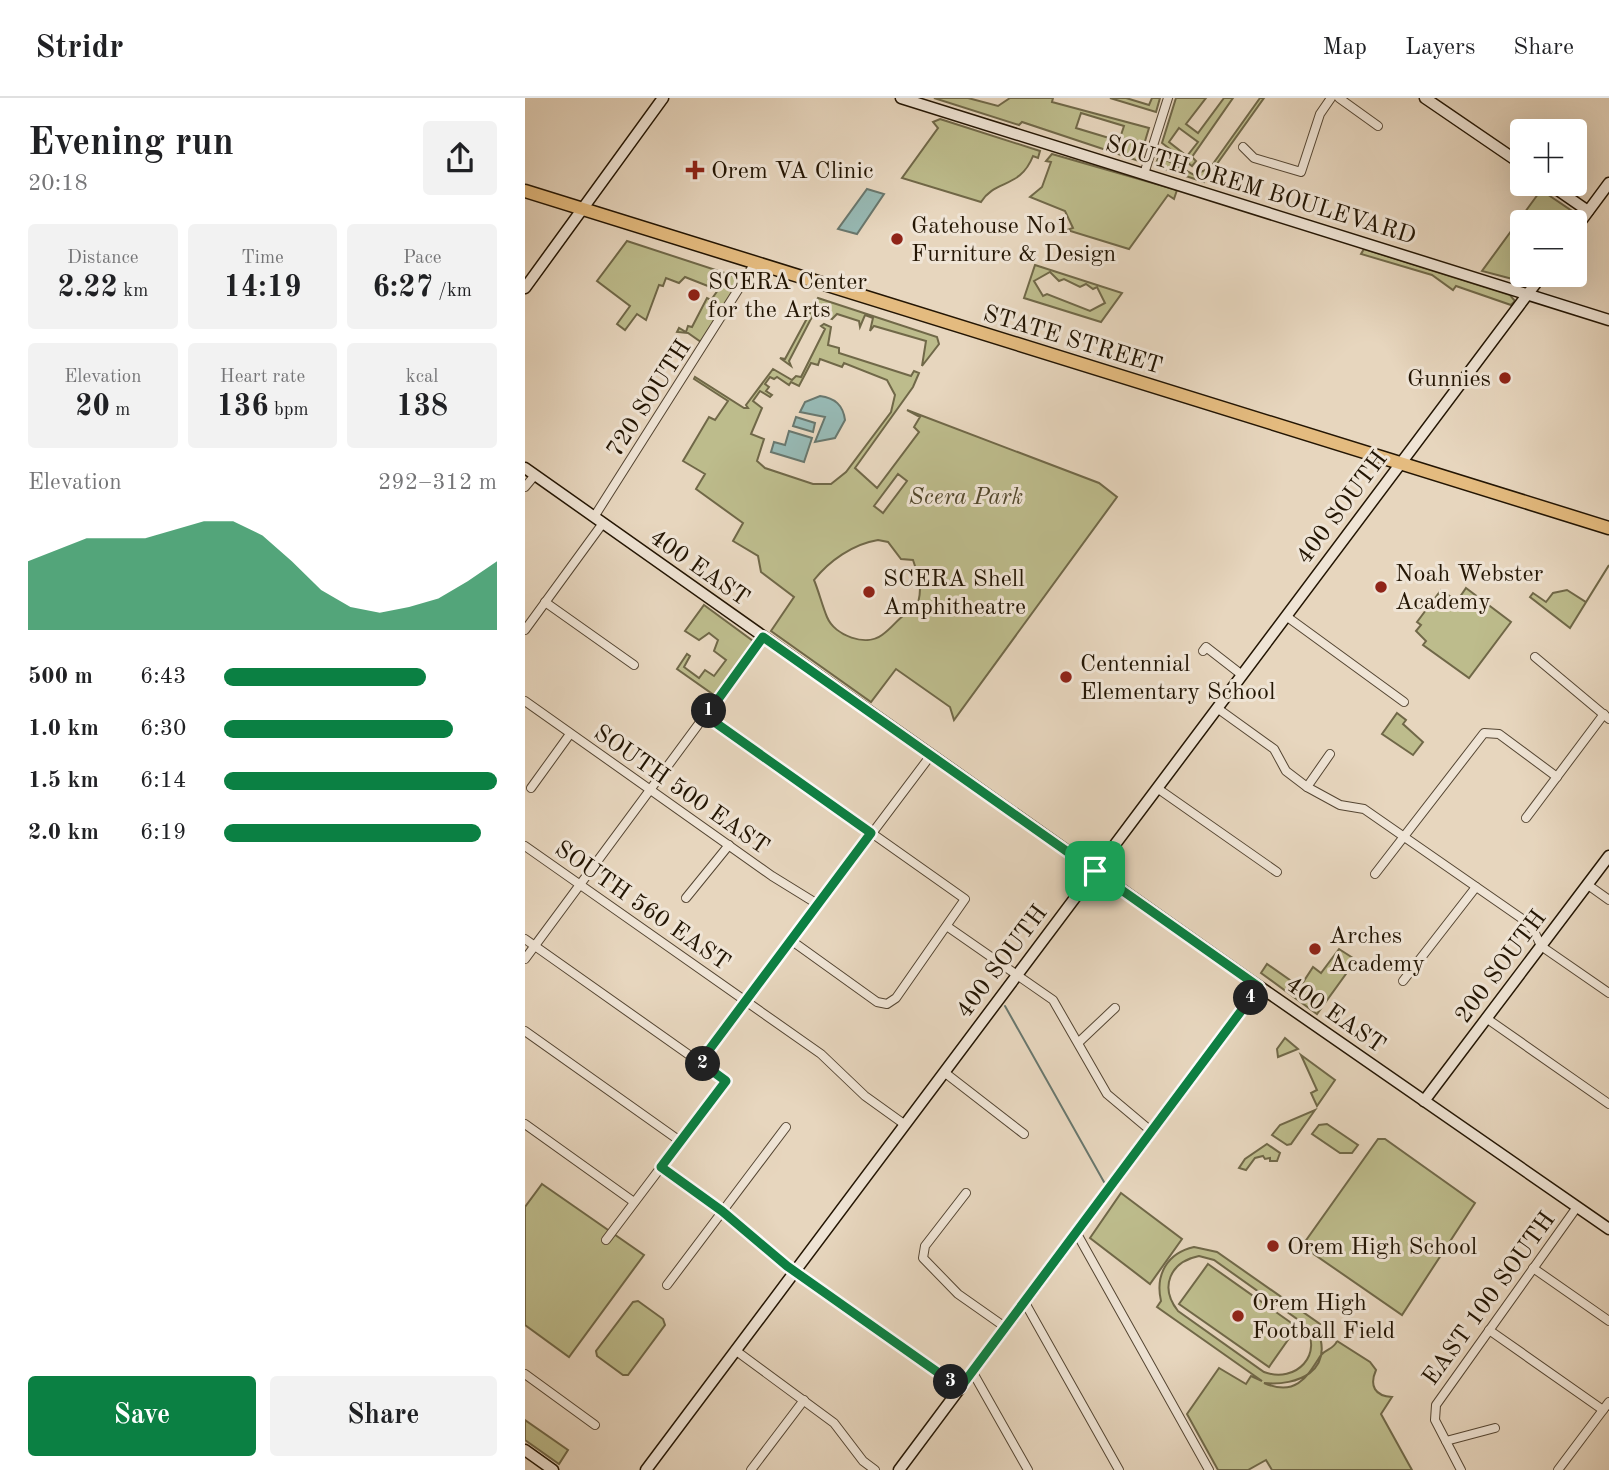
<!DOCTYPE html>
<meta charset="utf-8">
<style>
:root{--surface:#fff;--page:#f2f2f2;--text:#202124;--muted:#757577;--line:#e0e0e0;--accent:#0b8043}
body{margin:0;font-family:"Old Standard TT",serif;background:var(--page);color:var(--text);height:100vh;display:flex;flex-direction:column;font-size:26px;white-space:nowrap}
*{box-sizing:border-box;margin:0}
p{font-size:23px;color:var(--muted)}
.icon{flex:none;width:38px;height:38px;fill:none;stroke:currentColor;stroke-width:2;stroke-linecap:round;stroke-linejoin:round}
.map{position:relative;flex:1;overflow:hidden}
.sheet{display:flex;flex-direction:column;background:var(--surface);width:525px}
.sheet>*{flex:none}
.tools{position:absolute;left:985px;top:21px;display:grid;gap:14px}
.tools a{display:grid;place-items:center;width:77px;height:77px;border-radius:7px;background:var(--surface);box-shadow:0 7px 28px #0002;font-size:35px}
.pin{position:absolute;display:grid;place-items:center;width:60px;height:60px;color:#fff;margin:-30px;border-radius:14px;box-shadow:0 4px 10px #0006}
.km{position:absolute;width:35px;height:35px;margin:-18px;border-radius:50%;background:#222;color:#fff;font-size:19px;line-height:35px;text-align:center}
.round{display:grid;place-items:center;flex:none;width:74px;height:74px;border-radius:7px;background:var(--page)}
.head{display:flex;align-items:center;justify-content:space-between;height:119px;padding:0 28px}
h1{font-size:38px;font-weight:700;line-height:52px}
.metrics{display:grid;grid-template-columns:repeat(3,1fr);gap:10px;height:119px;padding:7px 28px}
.metrics div{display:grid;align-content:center;border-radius:7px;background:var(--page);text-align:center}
.metrics b{font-size:30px;font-weight:700}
.metrics small{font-size:19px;font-weight:400}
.metrics p{font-size:19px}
.chart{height:196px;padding:14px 28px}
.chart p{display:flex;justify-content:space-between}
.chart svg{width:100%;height:126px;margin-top:7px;fill:var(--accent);opacity:.7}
.cta{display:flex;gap:14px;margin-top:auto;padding:14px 28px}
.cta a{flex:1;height:80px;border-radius:7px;background:var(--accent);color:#fff;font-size:28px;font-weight:700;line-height:80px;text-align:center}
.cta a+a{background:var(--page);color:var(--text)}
ul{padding:0 28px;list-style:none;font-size:23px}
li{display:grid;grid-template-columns:112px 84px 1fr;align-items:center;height:52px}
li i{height:18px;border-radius:9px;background:var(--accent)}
header{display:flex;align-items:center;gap:42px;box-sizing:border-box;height:98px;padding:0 35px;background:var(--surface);border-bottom:2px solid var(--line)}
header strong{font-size:33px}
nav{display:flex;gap:38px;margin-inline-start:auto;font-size:24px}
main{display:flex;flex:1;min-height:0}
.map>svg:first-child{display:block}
</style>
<header>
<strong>Stridr</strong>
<nav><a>Map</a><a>Layers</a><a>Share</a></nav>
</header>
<main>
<section class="sheet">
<div class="head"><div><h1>Evening run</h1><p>20:18</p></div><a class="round"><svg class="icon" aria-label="share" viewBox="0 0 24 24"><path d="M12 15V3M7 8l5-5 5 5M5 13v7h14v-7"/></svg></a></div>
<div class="metrics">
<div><p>Distance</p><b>2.22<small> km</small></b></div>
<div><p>Time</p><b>14:19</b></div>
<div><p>Pace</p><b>6:27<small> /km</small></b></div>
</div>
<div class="metrics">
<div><p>Elevation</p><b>20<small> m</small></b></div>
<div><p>Heart rate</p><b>136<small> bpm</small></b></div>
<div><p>kcal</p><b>138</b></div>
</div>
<div class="chart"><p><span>Elevation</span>292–312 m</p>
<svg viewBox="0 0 160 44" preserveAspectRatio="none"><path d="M0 44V20L10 16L20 12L30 12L40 12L50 9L60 6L70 6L80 11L90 20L100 30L110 36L120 38L130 36L140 33L150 27L160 20V44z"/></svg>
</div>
<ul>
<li><b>500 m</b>6:43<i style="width:74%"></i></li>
<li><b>1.0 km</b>6:30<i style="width:84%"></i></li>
<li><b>1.5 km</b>6:14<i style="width:100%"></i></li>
<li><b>2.0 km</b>6:19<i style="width:94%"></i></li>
</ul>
<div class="cta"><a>Save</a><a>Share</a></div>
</section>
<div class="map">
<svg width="1084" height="1372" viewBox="0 0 1084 1372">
<rect width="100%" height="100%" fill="#e7d6be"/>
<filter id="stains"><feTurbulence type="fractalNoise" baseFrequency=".00286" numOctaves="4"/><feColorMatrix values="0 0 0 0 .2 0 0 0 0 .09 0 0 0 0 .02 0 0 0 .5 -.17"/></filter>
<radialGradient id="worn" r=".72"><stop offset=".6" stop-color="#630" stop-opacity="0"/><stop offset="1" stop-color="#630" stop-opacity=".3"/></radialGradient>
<g fill="#bdbc8c" stroke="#706848" stroke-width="2" fill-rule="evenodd">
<path d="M409 0H443L473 8 485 0H528L527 4 624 30 614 63 497 24 494 27ZM556 15 599 28 594 43 551 30Z"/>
<polygon points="585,0 601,0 624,7 627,0 635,0 631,14"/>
<path d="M651 0H681L661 26 673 35 699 0H708L667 59 671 63 667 68 637 45ZM654 30 673 44 662 58 644 44Z"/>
<polygon points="735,0 739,0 679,84 630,68 634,58 669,77 685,70"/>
<path d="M415 21 515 53 513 60 508 58C495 91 470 81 456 104L377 80 413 30 408 24Z"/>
<polygon points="527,56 652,92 649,101 643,97 604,151 542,132 548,130 540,113 505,99 517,89 526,64 521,63"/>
<polygon points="1016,92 1047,113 1043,124 998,124 998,177 1004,177 999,184 957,173"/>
<polygon points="102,143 212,179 211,189 176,244 163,235 152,234 154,230 161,234 163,228 167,229 182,200 186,202 193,192 160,179 154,185 141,180 138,188 134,187 121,222 112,216 100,232 92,226 105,208 72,183"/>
<polygon points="839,151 985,197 990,203 986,207 931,188 928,192 907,177 836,156"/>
<path d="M510 167 597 195 576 224 499 200ZM525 174 534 183 539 181 555 189 561 186 568 191 572 189 580 205 565 213 522 196 518 198 509 183Z"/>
<polygon points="293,200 412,239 414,246 397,268 401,243 349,228 345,233 348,220 340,217 335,229 334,223 312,216 307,221 302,219 303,214 296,212 294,216 289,215 264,263 266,268 255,260 260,261"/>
<path d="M299 226 306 229 303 247 314 250V255L386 278 389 273 394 275 388 289 330 370 352 390 394 334 389 329 395 319 382 312 574 385 592 399 429 622 425 609 371 571 346 604 246 533 269 499 236 474 233 458 208 443 218 425 171 391 180 376 158 363 184 319 190 322 203 303 169 281 170 279 219 310H223L221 307 248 271 267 282 271 278 276 279 300 231 296 228ZM295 261 317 269 319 265 362 282 370 297 366 314 321 374 306 386H288L240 370 232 363 239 341 226 336 237 310 228 303 235 293 245 299 247 297 241 293 244 289 240 286 245 279 249 281 252 279 264 287 266 284 274 288 286 265 293 267ZM373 376 382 383 358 415 349 408ZM353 442 363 444 376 461 388 462C394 479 399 495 390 511 374 517 371 527 357 537 341 549 310 538 302 519 297 507 294 494 289 482 304 463 328 446 353 442Z"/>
<polygon points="1084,467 1045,530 1005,499 1008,495 1021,504 1028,495 1042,492 1061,504"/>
<polygon points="941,490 986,524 944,580 898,547 901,543 891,533 896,527 892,524 916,492 932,503"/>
<polygon points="179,507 228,543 189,597 152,571 162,556 165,558 159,569 174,580 180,572 189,578 201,562 189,553 193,542 184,535 174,542 160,533"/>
<polygon points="872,615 881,622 878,626 898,644 888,657 857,636"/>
<polygon points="814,851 831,862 792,916 736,875 742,866 775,889 788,869 796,875"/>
<polygon points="760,940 773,951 753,959 752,951"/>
<polygon points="776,957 810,982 792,1008 786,995 792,992"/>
<polygon points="790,1012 766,1046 762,1047 747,1037 755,1027"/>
<polygon points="802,1026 833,1047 827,1055 815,1055 787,1036 794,1027"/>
<polygon points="853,1041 860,1041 950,1105 877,1217 777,1148"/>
<polygon points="742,1046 755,1055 752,1063 745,1063 745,1060 740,1061 738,1058 730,1060 721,1072 714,1070 720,1061"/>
<polygon points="17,1086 119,1157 44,1259 0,1227 0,1109"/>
<polygon points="596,1095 657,1141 625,1186 565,1140"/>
<path d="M669 1149 692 1154 795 1226 792 1230C810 1274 772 1288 739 1285 771 1299 782 1279 796 1257 801 1251 809 1251 812 1243L845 1264 851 1272C844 1288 850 1298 867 1299L856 1316 887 1372H747L741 1362 723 1372H693L662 1316 694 1270 721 1286 726 1278 737 1283 632 1209 636 1203C630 1177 642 1155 669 1149ZM674 1158 689 1162 779 1226C800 1256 771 1286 739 1274L653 1213C634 1189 645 1164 674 1158Z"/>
<polygon points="683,1166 772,1229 744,1269 654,1206"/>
<polygon points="113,1203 138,1221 140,1227 103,1277 98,1277 72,1258 71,1253 108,1204"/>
<polygon points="0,1322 43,1352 34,1366 0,1342"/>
</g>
<g fill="#97b9b4" stroke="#69776d" stroke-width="2">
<polygon points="342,91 359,96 332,136 313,131"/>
<path d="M295 298C310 300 318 307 320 322L310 340 290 344 300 319 275 314 280 304Z"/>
<polygon points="271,319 290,325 288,334 268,328"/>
<polygon points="264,333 287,340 279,364 246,354 249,344 260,347"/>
</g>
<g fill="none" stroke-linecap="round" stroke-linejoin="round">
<polyline stroke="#69776d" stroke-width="2" points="480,908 579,1084"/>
<defs>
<g id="street">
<polyline points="814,0 853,28"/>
<polyline points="718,49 729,60 776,74 795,16 806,0"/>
<polyline points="619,76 643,0"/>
<polyline points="0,389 10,377"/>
<polyline points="69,419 230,165"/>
<polyline points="20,504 109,567"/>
<polyline points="761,518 879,604"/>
<polyline points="0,532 78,425"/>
<polyline points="678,553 681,549 717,577"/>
<polyline points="1010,559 1084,621"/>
<polyline points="0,603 247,778 294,807"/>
<polyline points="692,610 749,651 761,673 782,689 815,707 839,711 996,820 1009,833 1016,848 1084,895"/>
<polyline points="181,618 440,801 371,900 362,906 352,904 267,843"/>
<polyline points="782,689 805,656"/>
<polyline points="6,690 45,636"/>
<polyline points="632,690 752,774"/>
<polyline points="1001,720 1079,616"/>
<polyline points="0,748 296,956 340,998 379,1026"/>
<polyline points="850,776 959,635 974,636 1032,679"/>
<polyline points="1063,787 1084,802"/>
<polyline points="161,800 204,747"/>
<polyline points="423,829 528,902 582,996 626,1033"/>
<polyline points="0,841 201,983 81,1142"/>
<polyline points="0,861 238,539"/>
<polyline points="878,883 951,789"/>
<polyline points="961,920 1084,1006"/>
<polyline points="0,933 155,1043"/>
<polyline points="554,944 590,910"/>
<polyline points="175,964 406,657"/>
<polyline points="419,974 499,1036"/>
<polyline points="0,1026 109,1104"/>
<polyline points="136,1069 197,1113 262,1168 435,1290"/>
<polyline points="441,1095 400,1148 398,1160 433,1196 480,1229"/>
<polyline points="551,1134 684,1372"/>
<polyline points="1008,1170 1084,1223"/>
<polyline points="142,1187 261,1029"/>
<polyline points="499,1203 594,1372"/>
<polyline points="964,1232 1078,1312"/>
<polyline points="210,1252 309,1325 338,1363 350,1372"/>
<polyline points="447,1273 503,1372"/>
<polyline points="0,1276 70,1327"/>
<polyline points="921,1343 970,1330"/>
<polyline points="226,1372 279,1302"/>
<polyline points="936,1372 910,1322 911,1307 1052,1109"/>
<polyline points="1033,1372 1084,1304"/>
</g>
<g id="secondary">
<polyline points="376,0 1084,222"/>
<polyline points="900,0 998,67"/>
<polyline points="1024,86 1063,113"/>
<polyline points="1050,131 1084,85"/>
<polyline points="0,190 138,0"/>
<polyline points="0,370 725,882 1084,1131"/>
<polyline points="899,1003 1084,758"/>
<polyline points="0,1352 28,1372"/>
<polyline points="121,1372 1017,177"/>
<polyline points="374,1372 734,889"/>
</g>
<polyline id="primary" points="0,93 1084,430"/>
</defs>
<use href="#street" stroke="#544532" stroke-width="10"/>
<use href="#secondary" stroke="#231503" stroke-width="13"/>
<use href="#primary" stroke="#231503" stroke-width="15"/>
<use href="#street" stroke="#efe4d5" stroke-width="8"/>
<use href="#secondary" stroke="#efe4d5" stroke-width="10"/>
<use href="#primary" stroke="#e4bb7f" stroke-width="12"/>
</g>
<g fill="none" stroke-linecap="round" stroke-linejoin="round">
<defs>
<polygon id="route" points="238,539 734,889 435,1290 262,1168 197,1113 136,1069 201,983 175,964 346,735 181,618"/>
</defs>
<use href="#route" stroke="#fff" stroke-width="14"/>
<use href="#route" stroke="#0b8043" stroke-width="9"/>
</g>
<g fill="#8f2418" stroke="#efe4d5" stroke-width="2.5">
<path d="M166.5 61.5h7v7h7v7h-7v7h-7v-7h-7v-7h7z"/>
<circle cx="372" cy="141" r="7"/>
<circle cx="169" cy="197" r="7"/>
<circle cx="980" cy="280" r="7"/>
<circle cx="856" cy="489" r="7"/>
<circle cx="344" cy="494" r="7"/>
<circle cx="541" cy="579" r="7"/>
<circle cx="790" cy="851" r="7"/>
<circle cx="748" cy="1148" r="7"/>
<circle cx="713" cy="1218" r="7"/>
</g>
<g text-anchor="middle" stroke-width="6" stroke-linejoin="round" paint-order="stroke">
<g font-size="24" fill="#231503" stroke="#efe4d5" text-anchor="start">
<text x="186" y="80">Orem VA Clinic</text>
<text x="386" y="135">Gatehouse No1<tspan x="386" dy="28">Furniture &amp; Design</tspan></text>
<text x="183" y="191">SCERA Center<tspan x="183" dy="28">for the Arts</tspan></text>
<text x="966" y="288" text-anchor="end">Gunnies</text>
<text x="870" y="483">Noah Webster<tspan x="870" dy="28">Academy</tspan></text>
<text x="358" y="488">SCERA Shell<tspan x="358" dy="28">Amphitheatre</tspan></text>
<text x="555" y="573">Centennial<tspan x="555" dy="28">Elementary School</tspan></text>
<text x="804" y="845">Arches<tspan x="804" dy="28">Academy</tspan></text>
<text x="762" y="1156">Orem High School</text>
<text x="727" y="1212">Orem High<tspan x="727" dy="28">Football Field</tspan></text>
</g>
<g font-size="24" fill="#231503" stroke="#efe4d5">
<text transform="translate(736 91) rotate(17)" y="8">SOUTH OREM BOULEVARD</text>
<text transform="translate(548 241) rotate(17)" y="8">STATE STREET</text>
<text transform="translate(123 300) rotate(-57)" y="8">720 SOUTH</text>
<text transform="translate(816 409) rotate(-53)" y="8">400 SOUTH</text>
<text transform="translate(175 469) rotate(35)" y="8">400 EAST</text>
<text transform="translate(157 691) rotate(35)" y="8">SOUTH 500 EAST</text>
<text transform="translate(118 807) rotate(35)" y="8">SOUTH 560 EAST</text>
<text transform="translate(476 863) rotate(-53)" y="8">400 SOUTH</text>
<text transform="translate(975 868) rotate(-53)" y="8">200 SOUTH</text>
<text transform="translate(811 916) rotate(35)" y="8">400 EAST</text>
<text transform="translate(963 1200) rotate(-54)" y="8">EAST 100 SOUTH</text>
</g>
<g font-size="24" font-style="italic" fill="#51472c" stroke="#efe4d5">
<text x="441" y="406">Scera Park</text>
</g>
</g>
<rect width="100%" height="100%" filter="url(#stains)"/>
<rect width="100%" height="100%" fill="url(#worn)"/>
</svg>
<div class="tools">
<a>+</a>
<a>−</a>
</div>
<div class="pin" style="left:570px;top:773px;background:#1e9e55"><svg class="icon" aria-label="arrive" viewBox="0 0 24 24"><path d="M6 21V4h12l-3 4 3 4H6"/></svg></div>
<b class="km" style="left:184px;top:613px">1</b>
<b class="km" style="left:178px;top:966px">2</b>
<b class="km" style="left:426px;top:1284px">3</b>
<b class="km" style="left:726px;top:900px">4</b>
</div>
</main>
